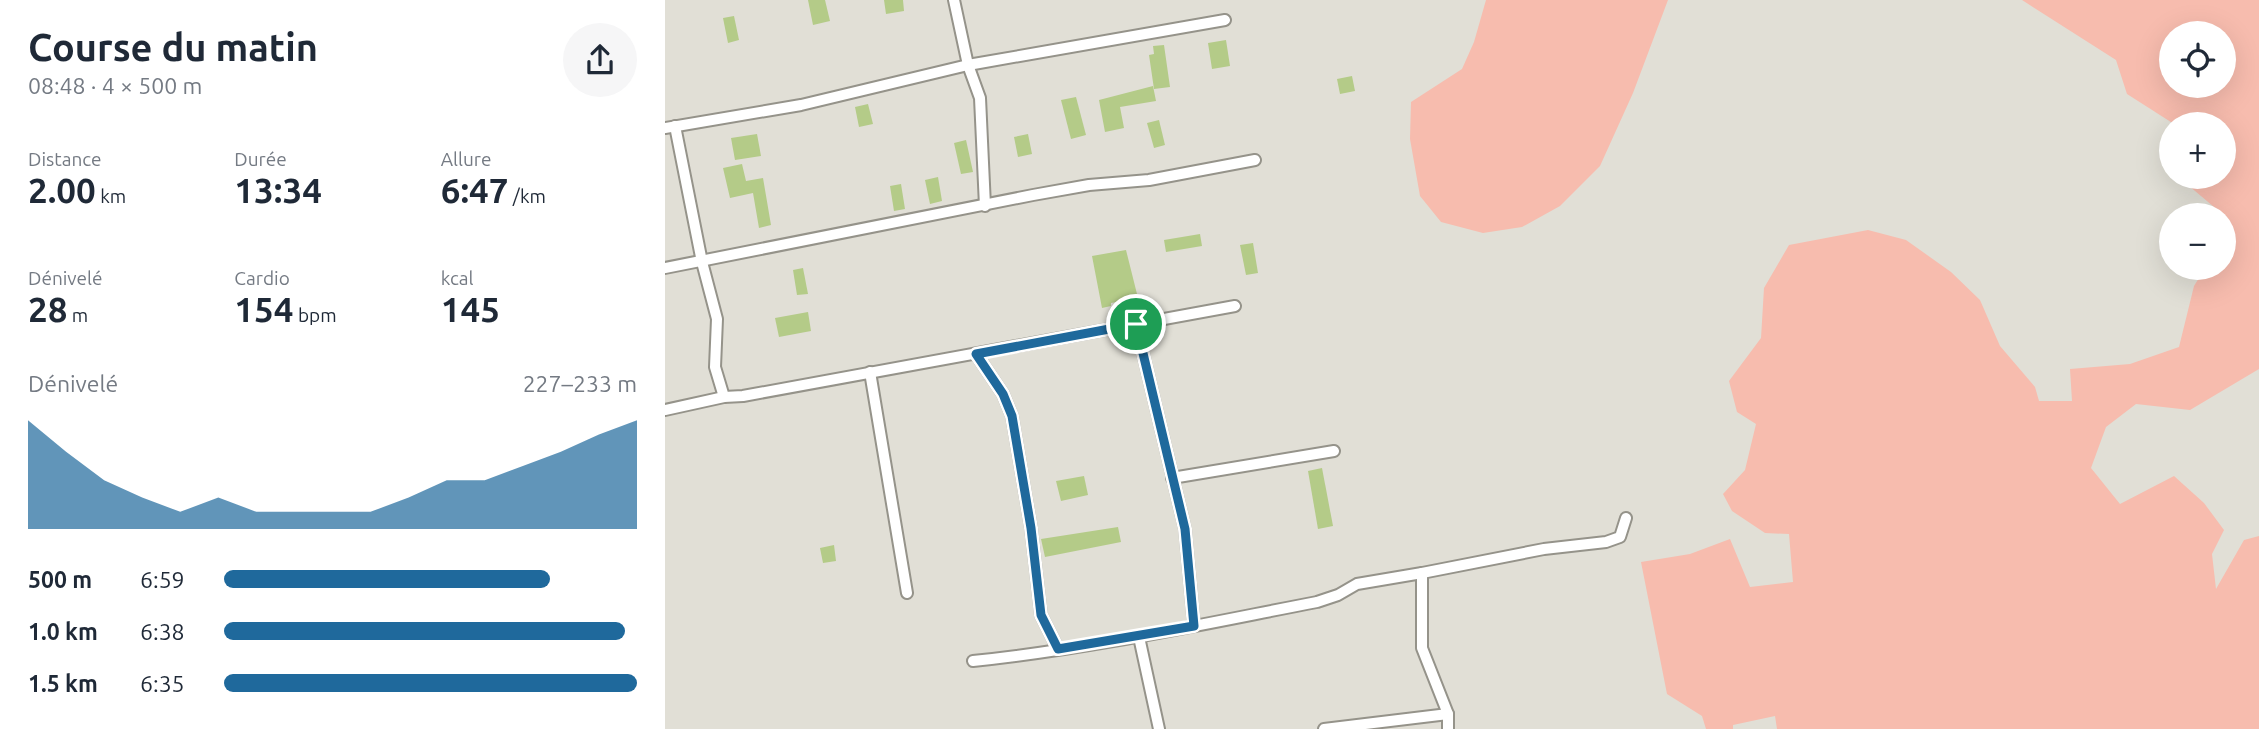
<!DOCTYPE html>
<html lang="fr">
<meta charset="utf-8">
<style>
:root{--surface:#fff;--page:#f6f6f7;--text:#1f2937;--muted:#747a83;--accent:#1f699c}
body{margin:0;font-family:Ubuntu,sans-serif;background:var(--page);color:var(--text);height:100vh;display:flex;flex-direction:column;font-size:26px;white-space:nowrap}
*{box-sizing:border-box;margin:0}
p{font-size:23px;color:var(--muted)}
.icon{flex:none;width:38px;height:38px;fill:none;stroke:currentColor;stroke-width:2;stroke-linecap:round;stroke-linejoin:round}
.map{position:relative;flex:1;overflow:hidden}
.side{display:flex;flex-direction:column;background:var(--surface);width:665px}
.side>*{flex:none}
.tools{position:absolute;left:1494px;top:21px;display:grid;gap:14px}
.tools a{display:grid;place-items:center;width:77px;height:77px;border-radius:50%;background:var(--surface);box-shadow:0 7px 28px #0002;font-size:35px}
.pin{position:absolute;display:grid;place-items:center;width:60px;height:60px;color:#fff;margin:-30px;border:4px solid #fff;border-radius:50%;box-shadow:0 2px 7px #0007}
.round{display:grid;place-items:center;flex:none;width:74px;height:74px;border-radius:37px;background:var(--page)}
.head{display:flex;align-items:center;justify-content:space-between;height:119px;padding:0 28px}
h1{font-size:38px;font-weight:700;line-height:52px}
.metrics{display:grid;grid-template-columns:repeat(3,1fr);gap:10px;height:119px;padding:7px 28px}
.metrics div{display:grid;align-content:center}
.metrics b{font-size:35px;font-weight:700}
.metrics small{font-size:19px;font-weight:400}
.metrics p{font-size:19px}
.chart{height:196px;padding:14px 28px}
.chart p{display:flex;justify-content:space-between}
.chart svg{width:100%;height:126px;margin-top:7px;fill:var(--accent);opacity:.7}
ul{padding:0 28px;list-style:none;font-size:23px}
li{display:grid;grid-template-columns:112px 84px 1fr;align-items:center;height:52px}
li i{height:18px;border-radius:9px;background:var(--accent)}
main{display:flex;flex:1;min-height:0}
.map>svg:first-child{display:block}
</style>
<main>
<section class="side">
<div class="head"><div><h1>Course du matin</h1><p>08:48 · 4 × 500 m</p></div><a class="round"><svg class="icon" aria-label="share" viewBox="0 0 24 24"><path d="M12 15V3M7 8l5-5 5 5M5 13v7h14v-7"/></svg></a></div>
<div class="metrics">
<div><p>Distance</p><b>2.00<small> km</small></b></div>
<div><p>Durée</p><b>13:34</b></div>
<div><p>Allure</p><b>6:47<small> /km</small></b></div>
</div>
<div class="metrics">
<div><p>Dénivelé</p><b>28<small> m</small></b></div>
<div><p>Cardio</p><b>154<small> bpm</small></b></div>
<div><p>kcal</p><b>145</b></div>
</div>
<div class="chart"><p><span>Dénivelé</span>227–233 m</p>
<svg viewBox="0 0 160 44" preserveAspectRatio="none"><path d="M0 44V6L10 17L20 27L30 33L40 38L50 33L60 38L70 38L80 38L90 38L100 33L110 27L120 27L130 22L140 17L150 11L160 6V44z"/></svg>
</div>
<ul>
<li><b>500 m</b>6:59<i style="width:79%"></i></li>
<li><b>1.0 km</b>6:38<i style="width:97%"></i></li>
<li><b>1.5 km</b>6:35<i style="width:100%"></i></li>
</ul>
</section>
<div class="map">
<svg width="1594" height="729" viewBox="0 0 1594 729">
<rect width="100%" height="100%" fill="#e1dfd6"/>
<g fill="#f7bcae" fill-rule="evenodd">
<polygon points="821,0 1003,0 968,93 935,166 895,206 857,227 818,233 776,222 755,196 745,139 746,102 797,69 809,42"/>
<path d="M1357 0H1594V369L1525 410 1471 404 1441 427 1426 468 1455 504 1509 476 1539 503 1559 530 1547 554 1551 589 1579 540 1594 536V729H1112L1110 716 1068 725V729H1041L1037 716 1002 694 976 562 1025 554 1065 539 1085 587 1128 582 1124 534 1100 533 1067 511 1058 494 1080 470 1091 424 1072 412 1064 381 1096 338 1099 288 1124 245 1203 230 1241 240 1286 272 1315 300 1335 346 1370 387 1374 401H1407L1405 369 1465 364 1514 347 1529 286 1540 268H1559V215H1550L1549 207 1517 180V177H1559V124H1509L1462 94 1451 60ZM1559 33V86H1507V33Z"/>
</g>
<g fill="#b4cb88">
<polygon points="143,0 160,0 165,21 148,25"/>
<polygon points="219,0 238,0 239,11 221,14"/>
<polygon points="69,16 74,40 63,43 58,18"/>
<polygon points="561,40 565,66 547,69 543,43"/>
<polygon points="499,45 505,87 489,89 484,55 489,54 488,46"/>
<polygon points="687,76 690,91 675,94 672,79"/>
<polygon points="488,86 491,101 455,107 459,128 440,132 434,100"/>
<polygon points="411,97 421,135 406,139 396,100"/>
<polygon points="203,104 208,124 194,127 190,107"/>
<polygon points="494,120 500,145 489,148 482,123"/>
<polygon points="92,134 96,156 70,160 66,138"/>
<polygon points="363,134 367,154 353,157 349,137"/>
<polygon points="301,140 308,172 296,174 289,143"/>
<polygon points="77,164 81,181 98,178 106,225 94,228 88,193 65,198 58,168"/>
<polygon points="273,177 277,201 265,204 260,180"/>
<polygon points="236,184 240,209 229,211 225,186"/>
<polygon points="535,234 537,246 501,252 499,240"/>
<polygon points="588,243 593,273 581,275 575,245"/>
<polygon points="461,250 473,298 446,303 446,306 437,308 427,256"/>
<polygon points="138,268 143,294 132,295 128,270"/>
<polygon points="143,312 146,331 114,337 110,318"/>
<polygon points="657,468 668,526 653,529 643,471"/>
<polygon points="419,476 423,495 396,501 391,481"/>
<polygon points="453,527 456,542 380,557 376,539"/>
<polygon points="169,545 171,561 158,563 155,548"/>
</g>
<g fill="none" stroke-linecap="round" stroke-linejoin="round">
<defs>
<g id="minor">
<polyline points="289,0 303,65 315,98 320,206"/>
<polyline points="10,126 37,262 52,319 50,367 59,397"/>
<polyline points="0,128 136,105 303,65 560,20"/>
<polyline points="0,268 368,195 424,185 484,180 590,160"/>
<polyline points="471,324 520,529 529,626"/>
<polyline points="311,354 338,394 347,416 366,528 376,615 393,649"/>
<polyline points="205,372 242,593"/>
<polyline points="0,410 59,397 78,396 570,306"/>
<polyline points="507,478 669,451"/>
<polyline points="757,573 879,549 941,542 955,537 961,518"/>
<polyline points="474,637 494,729"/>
<path d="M308 661C424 649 538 624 652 602L673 595 692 584 757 573V648L783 714V729"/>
<polyline points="659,729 783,714"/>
</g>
</defs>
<use href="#minor" stroke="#95938a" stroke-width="14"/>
<use href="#minor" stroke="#fff" stroke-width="10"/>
</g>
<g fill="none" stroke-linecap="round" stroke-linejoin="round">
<defs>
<polygon id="route" points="471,324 520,529 529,626 393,649 376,615 366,528 347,416 338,394 311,354"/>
</defs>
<use href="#route" stroke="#fff" stroke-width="14"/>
<use href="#route" stroke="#1f699c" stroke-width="9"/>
</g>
</svg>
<div class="tools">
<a><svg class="icon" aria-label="locate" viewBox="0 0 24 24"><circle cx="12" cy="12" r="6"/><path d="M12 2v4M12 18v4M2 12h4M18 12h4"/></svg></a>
<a>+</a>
<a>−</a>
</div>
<div class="pin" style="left:471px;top:324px;background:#1e9e55"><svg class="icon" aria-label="arrive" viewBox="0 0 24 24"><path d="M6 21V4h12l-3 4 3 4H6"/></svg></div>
</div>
</main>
